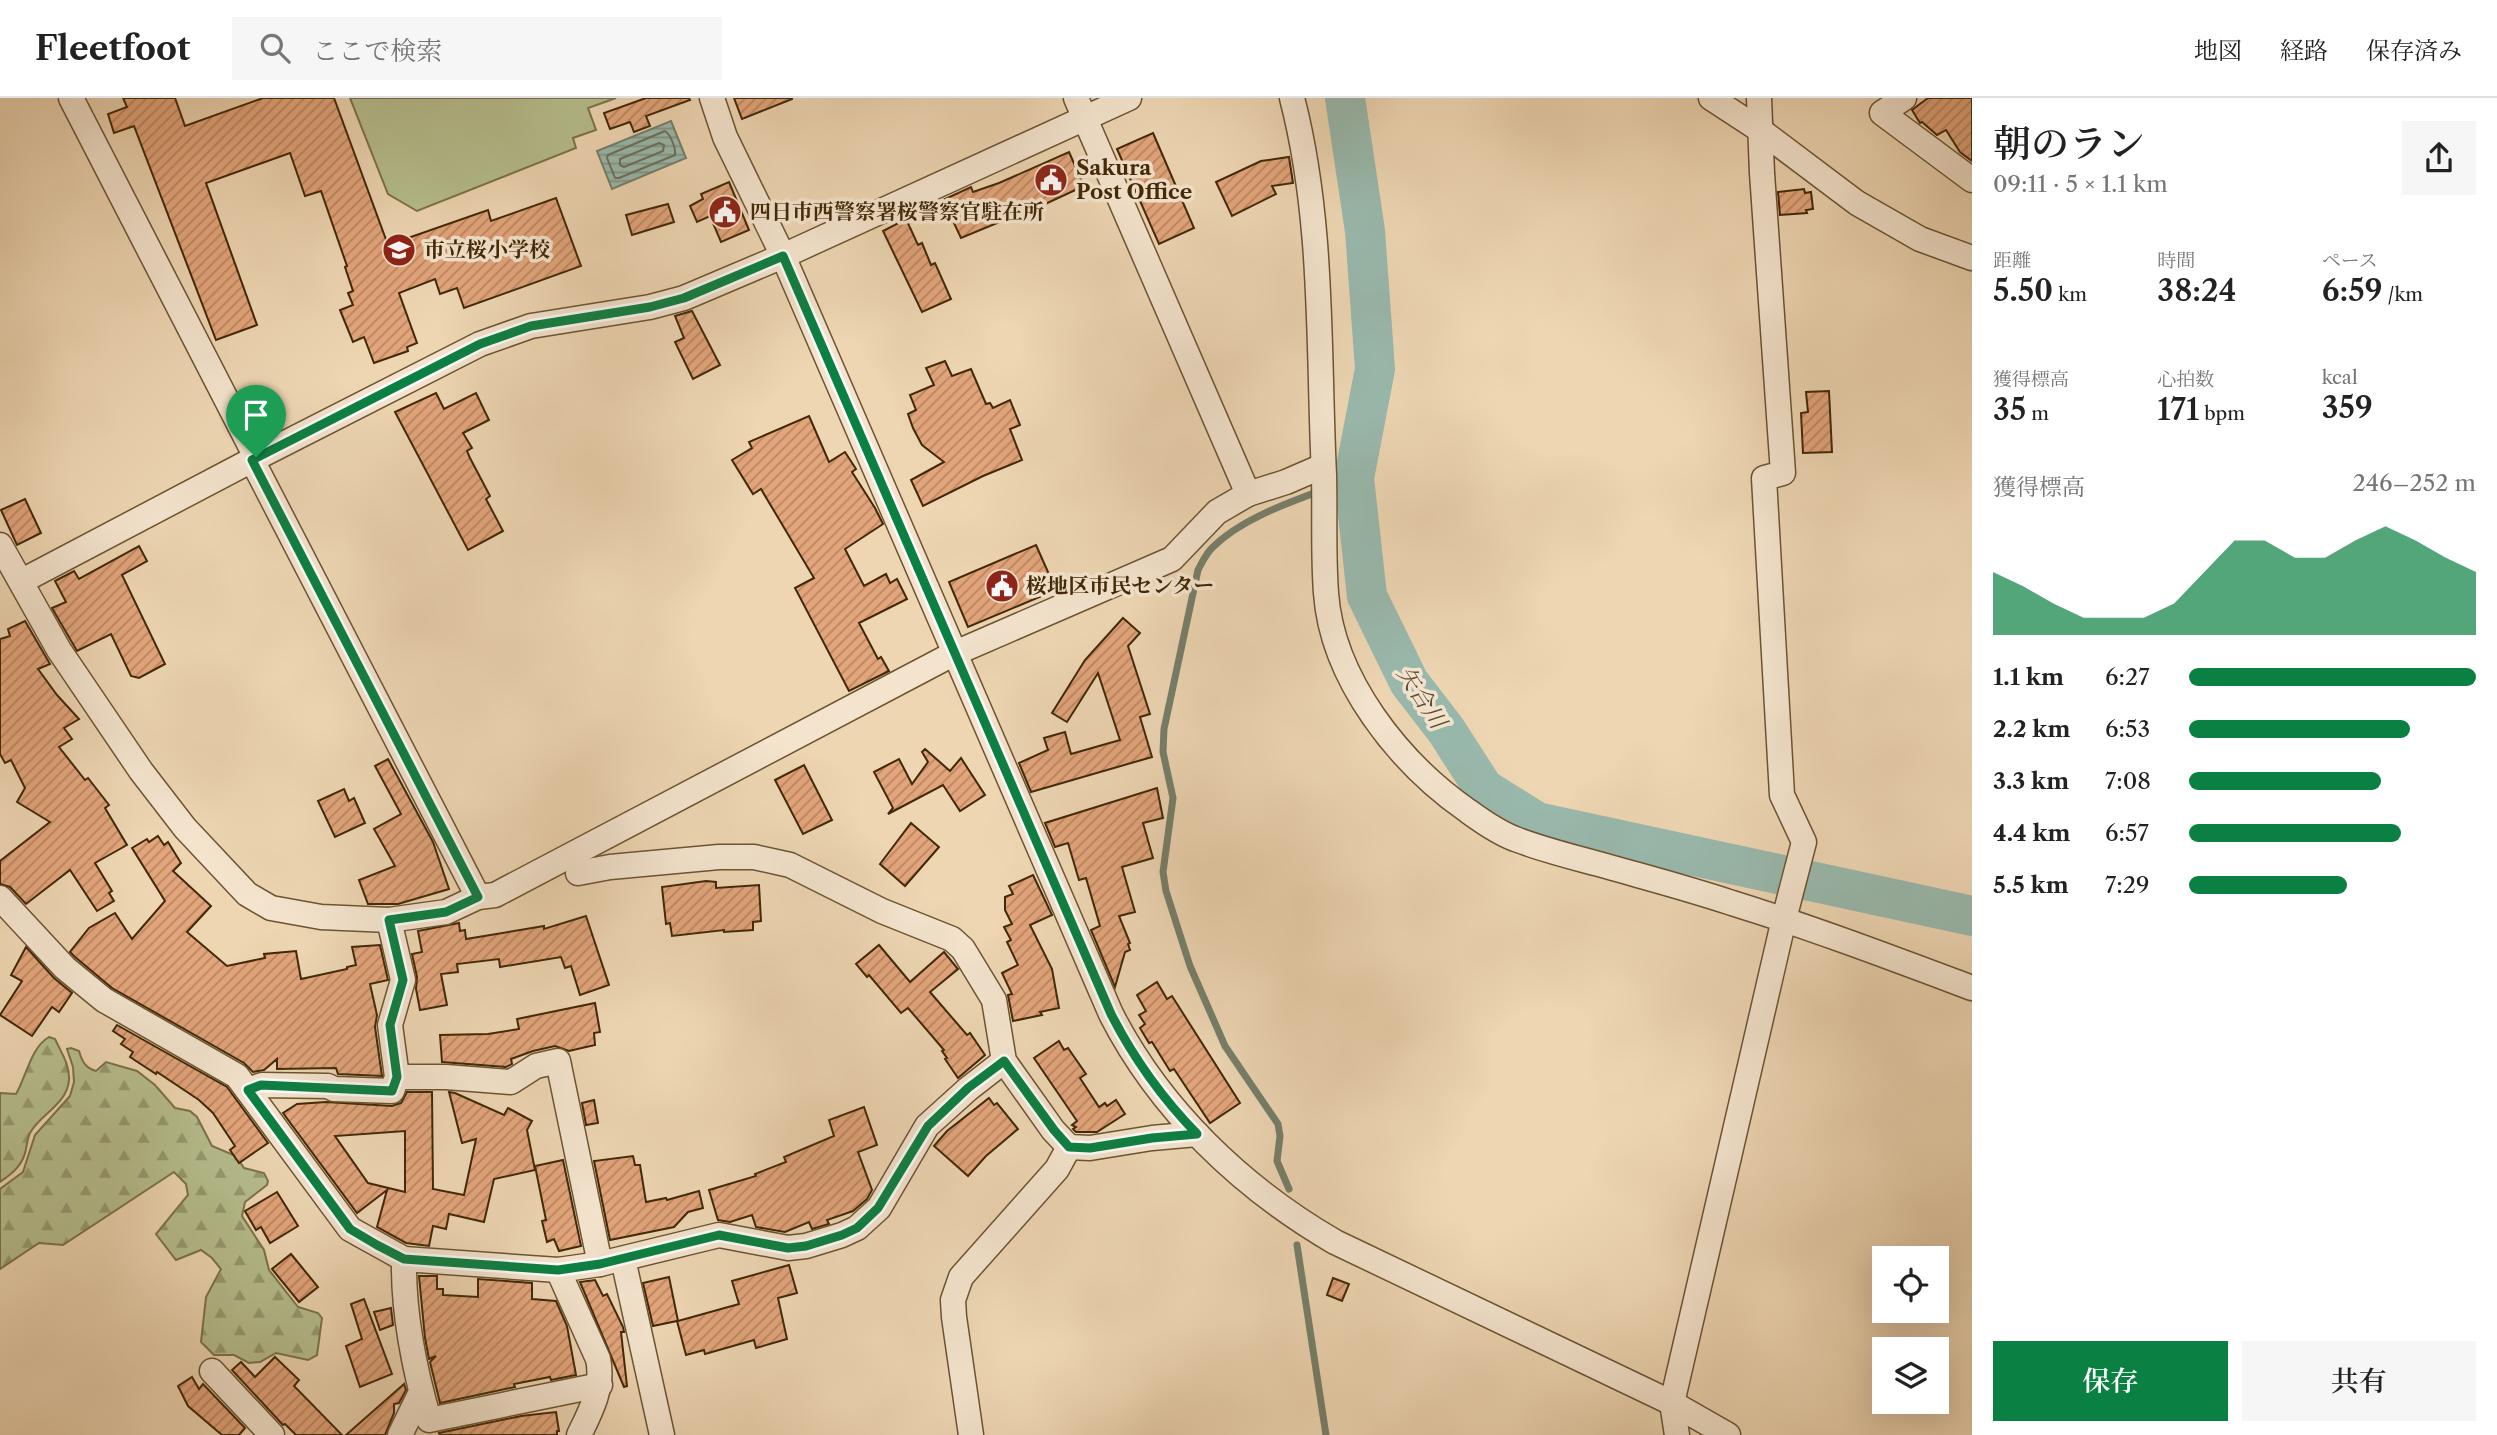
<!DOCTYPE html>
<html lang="ja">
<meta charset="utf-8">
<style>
:root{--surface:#fff;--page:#f6f6f6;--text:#222;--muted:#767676;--line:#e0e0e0;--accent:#0b8043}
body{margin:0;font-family:"Libre Caslon Text","Noto Serif JP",serif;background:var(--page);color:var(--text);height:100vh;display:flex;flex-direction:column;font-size:26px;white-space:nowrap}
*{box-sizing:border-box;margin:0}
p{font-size:23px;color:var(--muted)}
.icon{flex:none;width:38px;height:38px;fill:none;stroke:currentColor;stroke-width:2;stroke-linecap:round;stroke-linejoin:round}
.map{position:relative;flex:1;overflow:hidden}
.sheet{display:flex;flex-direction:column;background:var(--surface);width:525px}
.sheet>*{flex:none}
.buttons{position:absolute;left:1872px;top:1148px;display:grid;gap:14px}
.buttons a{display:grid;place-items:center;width:77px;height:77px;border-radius:0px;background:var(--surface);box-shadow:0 7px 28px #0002;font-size:35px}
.pin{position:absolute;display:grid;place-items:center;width:60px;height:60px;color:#fff;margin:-72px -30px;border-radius:50% 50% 50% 0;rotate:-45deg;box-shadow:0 0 7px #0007}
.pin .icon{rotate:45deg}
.round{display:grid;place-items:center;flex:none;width:74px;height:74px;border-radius:0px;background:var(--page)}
.overview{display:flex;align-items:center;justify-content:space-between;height:119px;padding:0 21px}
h1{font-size:38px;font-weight:600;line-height:52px}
.figures{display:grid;grid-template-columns:repeat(3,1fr);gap:10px;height:119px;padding:7px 21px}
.figures div{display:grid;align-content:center}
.figures b{font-size:30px;font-weight:600}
.figures small{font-size:19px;font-weight:400}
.figures p{font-size:19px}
.chart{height:196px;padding:14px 21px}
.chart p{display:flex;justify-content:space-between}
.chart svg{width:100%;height:126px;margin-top:7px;fill:var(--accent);opacity:.7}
.primary-button{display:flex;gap:14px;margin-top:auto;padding:14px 21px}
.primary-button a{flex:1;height:80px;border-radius:0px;background:var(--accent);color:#fff;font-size:28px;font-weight:600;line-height:80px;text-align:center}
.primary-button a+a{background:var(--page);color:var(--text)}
ul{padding:0 21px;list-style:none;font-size:23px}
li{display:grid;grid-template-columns:112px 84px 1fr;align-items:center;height:52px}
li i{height:18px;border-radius:9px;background:var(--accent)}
header{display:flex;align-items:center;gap:42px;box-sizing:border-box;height:98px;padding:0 35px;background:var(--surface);border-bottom:2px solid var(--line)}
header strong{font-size:33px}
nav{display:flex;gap:38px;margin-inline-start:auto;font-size:24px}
.search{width:490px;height:63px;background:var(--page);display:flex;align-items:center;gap:18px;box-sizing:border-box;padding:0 24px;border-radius:0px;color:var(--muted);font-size:26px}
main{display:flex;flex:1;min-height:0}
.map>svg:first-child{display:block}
</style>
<header>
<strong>Fleetfoot</strong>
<div class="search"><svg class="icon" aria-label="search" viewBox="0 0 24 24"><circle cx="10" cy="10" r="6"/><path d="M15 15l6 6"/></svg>ここで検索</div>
<nav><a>地図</a><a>経路</a><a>保存済み</a></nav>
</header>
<main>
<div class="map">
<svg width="1972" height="1337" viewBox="0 0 1972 1337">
<defs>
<pattern id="forest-firs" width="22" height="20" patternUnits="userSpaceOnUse" patternTransform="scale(1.75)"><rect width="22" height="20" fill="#b6be8e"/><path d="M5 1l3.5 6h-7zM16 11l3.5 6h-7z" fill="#969a72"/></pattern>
<pattern id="water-rules" width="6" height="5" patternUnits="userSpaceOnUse" patternTransform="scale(1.75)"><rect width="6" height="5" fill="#99b9ad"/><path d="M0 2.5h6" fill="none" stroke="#7e968b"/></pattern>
<pattern id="building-hatch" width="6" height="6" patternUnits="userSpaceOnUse" patternTransform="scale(1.75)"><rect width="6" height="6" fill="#e3a57b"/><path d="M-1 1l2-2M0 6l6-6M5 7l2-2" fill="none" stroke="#ba8663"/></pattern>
</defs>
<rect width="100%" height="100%" fill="#eed6b3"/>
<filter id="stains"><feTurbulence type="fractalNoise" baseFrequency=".00286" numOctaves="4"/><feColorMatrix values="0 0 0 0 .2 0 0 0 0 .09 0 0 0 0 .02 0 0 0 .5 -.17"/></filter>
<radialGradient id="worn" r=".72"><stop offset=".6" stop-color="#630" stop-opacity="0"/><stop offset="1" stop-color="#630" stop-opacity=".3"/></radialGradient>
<polygon fill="#b6be8e" stroke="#7c734a" stroke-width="2" points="350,0 616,0 588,10 596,32 573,40 576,50 417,113 388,96"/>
<g fill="url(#forest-firs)" stroke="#7c734a" stroke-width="2">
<path d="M49 939 55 941C61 954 70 967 69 982 67 1007 40 1016 30 1035 28 1039 27 1045 26 1051 23 1067 13 1075 0 1084V995L16 996C26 979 31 949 49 939Z"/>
<path d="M71 950 79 953C82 963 85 970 96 973L106 964 137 973 155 987 175 1010 190 1013 197 1019 212 1048 236 1058 244 1070 264 1075 268 1083 267 1087 245 1104 242 1118 264 1152 269 1172 298 1209 318 1215 322 1220 317 1257 308 1262 276 1255 260 1264 249 1265 234 1257H214L201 1244 206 1199 221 1171 212 1160 201 1152 176 1162 156 1136 188 1097 186 1086 174 1074 63 1147 39 1145 0 1171V1091L23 1074 35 1037 70 998 74 984 73 969 67 951Z"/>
</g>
<polygon fill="url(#water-rules)" stroke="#767f6b" stroke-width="2" points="671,23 686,60 612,91 597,53"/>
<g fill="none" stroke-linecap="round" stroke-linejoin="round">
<g stroke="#6d705a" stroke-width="2">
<path d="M665 33C671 37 676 51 675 57L619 80H615L607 60 608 57Z"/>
<polygon points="659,45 664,47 663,53 624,69 620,67 620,61"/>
</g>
<g stroke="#767f6b" stroke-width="7">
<path d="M1289 1091 1277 1063 1280 1038 1278 1026 1225 948 1190 868 1166 793 1163 774 1173 700 1163 654 1164 631 1198 472C1202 465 1206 455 1213 449 1247 415 1310 398 1354 380"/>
<polyline points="1297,1147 1326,1337"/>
</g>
<polyline stroke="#99b9ad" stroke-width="40" points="1345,0 1365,133 1375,271 1354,380 1367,498 1409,584 1446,632 1484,691 1537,724 1972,818"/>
</g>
<g fill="url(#building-hatch)" stroke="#412807" stroke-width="2" fill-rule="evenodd">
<polygon points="123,0 175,0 185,28 263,0 334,0 388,147 488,112 491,123 556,100 581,168 464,210 457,190 440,196 435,181 399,195 417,245 407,249 408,253 374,265 364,239 353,244 340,212 353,207 348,195 353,193 345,169 347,168 321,93 305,98 290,55 206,85 257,227 216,242 134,28 114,35 108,16 127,9"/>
<polygon points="646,0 689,0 690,2 646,18 650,28 634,34 630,24 610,31 604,15"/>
<polygon points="734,0 792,0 792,1 742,21"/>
<polygon points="1928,0 1972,0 1972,63 1960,54 1946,32 1937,37 1922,24 1920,25 1912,12"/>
<polygon points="1153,35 1194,130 1159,146 1117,51"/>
<polygon points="1069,54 1084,88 1015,120 1014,118 961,140 943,102 971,89 973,94 999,85"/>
<polygon points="1289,59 1293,85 1272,88 1276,96 1232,118 1216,84 1261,63"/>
<polygon points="729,84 749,132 721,144 710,118 697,124 690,108 703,101 701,96"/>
<polygon points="1804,91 1805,95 1811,94 1813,111 1806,112 1807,115 1780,117 1778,94"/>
<polygon points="668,106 674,124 632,137 626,117"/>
<polygon points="906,121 918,147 922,145 931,167 935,165 951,201 922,214 883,133"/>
<polygon points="692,213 720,267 693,281 675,244 684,240 675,218"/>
<polygon points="945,263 952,278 971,271 986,306 990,305 993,310 1010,302 1020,327 1010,331 1022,362 983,378 923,408 911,382 944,364 922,347 913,330 908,316 916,312 910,297 934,287 926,270"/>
<polygon points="1829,293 1832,354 1803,355 1801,315 1808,314 1806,294"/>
<polygon points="436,295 444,311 476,295 489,322 463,335 472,350 467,353 470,360 490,398 486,401 503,433 468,452 395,314"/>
<polygon points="809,318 829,364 845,354 856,371 852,374 875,410 883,426 845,451 864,488 886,476 890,485 897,481 907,501 859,525 878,561 881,559 889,573 849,593 795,490 814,480 761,391 753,396 732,362 752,350 749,344"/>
<polygon points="25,401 41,435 17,447 1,412"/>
<polygon points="1036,447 1056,492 968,529 949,484"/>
<polygon points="139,448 147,463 122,477 165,566 139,580 131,578 111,536 77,553 52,510 66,504 55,483 74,473 79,481"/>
<polygon points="1123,520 1140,535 1128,548 1150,616 1140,619 1152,659 1031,694 1019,665 1048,652 1044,640 1065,634 1071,656 1120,642 1098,575 1067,624 1052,615 1085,562"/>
<polygon points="25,523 50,566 38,571 57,597 79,621 64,630 72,641 59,649 85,682 88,680 109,707 105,710 127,747 95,765 112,793 109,795 114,803 97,813 70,772 26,806 10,789 0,786 0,763 50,724 17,704 25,690 11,662 5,665 0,656 0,541 10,538 8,531"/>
<polygon points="925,651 950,673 961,660 985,697 960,713 943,687 888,716 893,710 874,674 899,661 912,686 928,664 922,654"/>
<polygon points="388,661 433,744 449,791 398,806 368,806 359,782 395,768 374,731 401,716 375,668"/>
<polygon points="804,667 832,722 803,736 775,682"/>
<polygon points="1157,690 1163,720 1143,725 1153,760 1122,769 1135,814 1119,818 1130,845 1128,846 1130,852 1125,854 1115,889 1091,832 1100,828 1086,780 1079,782 1068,745 1055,749 1045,725"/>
<polygon points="344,691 349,703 354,700 365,725 335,739 318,703"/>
<polygon points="911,725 939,749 905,788 880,766"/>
<polygon points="158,738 164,747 168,744 181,765 173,773 211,808 187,834 227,868 265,860 264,856 296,853 301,881 347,871 347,869 356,867 352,849 380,847 388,882 370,886 377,917 375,929 382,978 338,976 336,970 277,971 277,961 264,972 253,974 244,965 112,890 75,859 70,854 89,830 115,815 132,841 165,803 132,750 147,741 149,744"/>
<polygon points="1033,777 1052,817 1030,827 1052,871 1059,910 1040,914 1042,917 1013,923 1008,897 1012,896 1002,875 1018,867 1007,844 1011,842 1004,829 1012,826 1005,812 1005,799 1013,796 1009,788"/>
<polygon points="706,783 716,784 716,790 759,787 761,823 753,824 753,832 724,834 724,832 672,838 670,825 666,826 662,789"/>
<polygon points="586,818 609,887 580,897 571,868 565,870 561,859 500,869 499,861 457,866 458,874 441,876 447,907 420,912 416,891 417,879 412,856 422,854 418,833 459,825 460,833 465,832 466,841 544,828 544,831"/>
<polygon points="879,847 910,884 944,854 958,871 930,894 967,937 970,935 985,957 958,980 945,961 947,960 942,953 944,952 908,910 901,915 869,877 867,879 856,866"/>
<polygon points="26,849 54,880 72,895 59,914 52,909 32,938 0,917 22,883 11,877"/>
<polygon points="1157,884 1167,901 1172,898 1240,1005 1210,1025 1174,971 1170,973 1152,944 1149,945 1140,930 1145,926 1139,917 1146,913 1137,897"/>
<polygon points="595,905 600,934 594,935 595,947 569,953 555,948 533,953 511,961 512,966 506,969 442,964 440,937 488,936 519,931 517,921"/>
<polygon points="117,927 227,989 268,1045 239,1065 230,1052 235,1048 213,1015 199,1002 157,974 156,976 130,959 133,954 121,946 125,941 113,933"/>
<polygon points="1059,943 1064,952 1068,950 1086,976 1080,980 1099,1009 1105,1005 1107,1008 1116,1002 1125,1016 1097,1034 1076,1034 1073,1031 1076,1029 1072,1027 1077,1023 1034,960"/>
<path d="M407 994H432L433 1091 464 1097 476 1041 462 1045 449 994 455 995 504 1017 508 1010 532 1023 527 1032 535 1072 494 1081 484 1124 449 1116 446 1131 433 1128 429 1148 406 1145 377 1129 387 1092 357 1115 283 1015 297 1006 326 1004 392 1008 401 1005ZM405 1033V1094L368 1085 335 1038Z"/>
<polygon points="989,1000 994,1007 997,1005 1018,1031 986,1058 968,1078 934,1048 947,1033"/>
<polygon points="594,1002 598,1025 586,1027 582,1005"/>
<polygon points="864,1009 877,1047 858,1054 872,1092 867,1101 853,1113 827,1122 829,1126 812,1131 809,1124 785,1134 756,1129 752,1117 730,1124 718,1122 709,1092 756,1078 755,1076 786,1064 784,1059 834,1038 829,1022"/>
<polygon points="633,1058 635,1067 640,1067 646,1104 666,1100 667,1102 699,1093 703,1110 688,1114 674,1129 610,1142 594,1063"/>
<polygon points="563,1062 581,1148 559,1153 554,1141 547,1144 542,1123 546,1122 535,1068"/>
<polygon points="277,1094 298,1128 270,1145 261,1129 256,1132 245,1113"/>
<polygon points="291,1156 318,1189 299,1204 272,1171"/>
<polygon points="789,1167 797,1195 778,1200 787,1241 756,1250 754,1242 705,1256 704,1252 686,1257 677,1223 653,1228 643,1185 669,1179 678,1223 739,1206 732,1183"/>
<polygon points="419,1178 437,1178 437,1191 443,1191 443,1197 478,1199 478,1181 532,1185 532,1201 556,1203 567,1228 576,1277 551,1282 550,1279 514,1286 515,1289 440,1305 430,1264 436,1258 429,1261 425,1240"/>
<polygon points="1333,1180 1349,1186 1342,1203 1327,1197"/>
<polygon points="595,1182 603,1198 607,1196 623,1229 624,1234 621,1234 627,1288 624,1289 580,1184"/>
<polygon points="364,1201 392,1276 360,1289 346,1248 362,1241 351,1206"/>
<polygon points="391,1210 393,1227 380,1232 374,1214"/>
<polygon points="275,1259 299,1282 294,1288 342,1337 296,1337 285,1326 283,1327 232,1272 241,1264 255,1279"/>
<polygon points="192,1279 199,1291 203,1286 245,1330 239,1337 222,1337 188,1308 178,1288"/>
<polygon points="404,1286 406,1292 399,1305 394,1306 394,1315 385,1337 346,1337"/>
<polygon points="556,1314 559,1333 557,1333 557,1337 440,1337 439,1335 521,1318"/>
</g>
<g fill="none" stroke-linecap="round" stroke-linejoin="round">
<defs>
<g id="minor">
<polyline points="71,0 256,359"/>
<path d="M712 0 725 39 783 158 1111 916C1160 1012 1242 1090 1335 1144L1672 1305 1728 1337"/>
<polyline points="1076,0 1248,396"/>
<path d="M1292 0C1324 123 1318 252 1324 377 1325 416 1323 455 1326 495 1332 581 1399 665 1468 713 1483 724 1500 736 1518 742 1547 753 1577 760 1606 768 1648 780 1690 791 1732 805 1813 830 1892 860 1972 890"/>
<polyline points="1711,0 1760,32 1857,105 1920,141 1972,160"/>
<polyline points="1904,0 1882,15 1972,82"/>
<polyline points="252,362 478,799"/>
<polyline points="0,447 59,552 141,673 185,730 247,796 271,810 321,819 389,822 446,814 478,799 495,797 953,556 1172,461 1217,414 1248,396 1286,384 1323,368"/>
<polyline points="22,483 252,362 480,246 531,228 650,209 684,200 783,158 1129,0"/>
<polyline points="578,775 610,769 719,759 754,759 790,767 882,813 952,841 963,851 994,902 1004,963 1053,1032 1069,1049 1090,1050 1152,1040 1197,1036"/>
<polyline points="0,800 65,870 104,902 237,978 350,1131 404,1161 558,1172 600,1166 719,1137 788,1150 806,1148 842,1137 857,1130 879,1110 927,1028 968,991 1004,963"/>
<polyline points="397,979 446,979 511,984 536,968 558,963 600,1166"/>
<polyline points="248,992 262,987 328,988 334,991 392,993 397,979 390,927 403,882 389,822"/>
<path d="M404 1161C403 1215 414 1270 429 1322L600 1287"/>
<polyline points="623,1161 662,1337"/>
<path d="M558 1172 598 1261C604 1288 591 1313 579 1337"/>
<polyline points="212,1273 272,1337"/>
<polyline points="400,1337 421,1294"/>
<polyline points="971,1337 954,1219 953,1202 961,1179 1057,1071 1069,1049"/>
<polyline points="1677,1337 1672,1305 1784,821 1804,744 1782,697 1764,380 1783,375 1762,75 1759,0"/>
</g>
</defs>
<use href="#minor" stroke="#6c5432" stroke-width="27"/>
<use href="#minor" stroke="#f4e4ce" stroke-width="24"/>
</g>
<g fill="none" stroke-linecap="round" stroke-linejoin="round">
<defs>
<path id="route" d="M783 158 1111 916C1134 961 1162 1000 1197 1036L1152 1040 1090 1050 1069 1049 1054 1032 1004 963 968 990 928 1028 878 1110 857 1130 842 1137 806 1148 788 1150 719 1137 600 1166 558 1172 404 1161 377 1147 350 1131 248 992 261 987 392 993 397 979 390 927 403 882 389 822 446 814 478 799 252 362 480 246 531 228 650 209 684 200Z"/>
</defs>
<use href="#route" stroke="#fff" stroke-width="14"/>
<use href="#route" stroke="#0b8043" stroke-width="9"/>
</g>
<defs>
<symbol id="civic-disc" viewBox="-11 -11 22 22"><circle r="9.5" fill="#8f2418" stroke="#f4e4ce"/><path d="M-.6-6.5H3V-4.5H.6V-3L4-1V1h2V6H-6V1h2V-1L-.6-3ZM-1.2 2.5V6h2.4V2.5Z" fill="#fff"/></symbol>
<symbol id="school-disc" viewBox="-11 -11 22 22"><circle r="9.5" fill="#8f2418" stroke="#f4e4ce"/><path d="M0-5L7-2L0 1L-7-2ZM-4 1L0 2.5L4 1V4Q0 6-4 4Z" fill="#fff"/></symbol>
</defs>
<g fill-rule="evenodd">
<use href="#civic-disc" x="1032" y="63" width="38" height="38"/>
<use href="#civic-disc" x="706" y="95" width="38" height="38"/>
<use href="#school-disc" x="380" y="133" width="38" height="38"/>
<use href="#civic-disc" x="983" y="469" width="38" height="38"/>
</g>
<g text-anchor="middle" stroke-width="7" stroke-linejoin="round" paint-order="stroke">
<g font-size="21" font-weight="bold" fill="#412807" stroke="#f4e4ce" text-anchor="start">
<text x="1076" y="77">Sakura<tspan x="1076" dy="24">Post Office</tspan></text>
<text x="750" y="121">四日市西警察署桜警察官駐在所</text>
<text x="424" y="159">市立桜小学校</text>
<text x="1026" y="495">桜地区市民センター</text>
</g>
<g font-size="23" font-style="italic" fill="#574c30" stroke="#f4e4ce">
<text transform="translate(1422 599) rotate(57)" y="8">矢合川</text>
</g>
</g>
<rect width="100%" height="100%" filter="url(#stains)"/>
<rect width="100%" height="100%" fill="url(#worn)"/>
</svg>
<div class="buttons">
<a><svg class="icon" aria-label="locate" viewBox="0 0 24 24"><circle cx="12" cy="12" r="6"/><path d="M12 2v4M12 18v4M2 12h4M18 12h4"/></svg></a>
<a><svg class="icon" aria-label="layers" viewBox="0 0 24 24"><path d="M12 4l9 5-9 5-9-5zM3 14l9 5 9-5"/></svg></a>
</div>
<div class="pin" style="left:256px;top:359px;background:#1e9e55"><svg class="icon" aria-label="arrive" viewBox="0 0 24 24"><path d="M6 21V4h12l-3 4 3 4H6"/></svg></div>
</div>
<section class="sheet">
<div class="overview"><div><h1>朝のラン</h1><p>09:11 · 5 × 1.1 km</p></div><a class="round"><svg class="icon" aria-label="share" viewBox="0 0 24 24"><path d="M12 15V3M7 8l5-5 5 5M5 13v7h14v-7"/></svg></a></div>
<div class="figures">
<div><p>距離</p><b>5.50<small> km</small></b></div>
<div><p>時間</p><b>38:24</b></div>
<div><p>ペース</p><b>6:59<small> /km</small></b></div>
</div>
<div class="figures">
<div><p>獲得標高</p><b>35<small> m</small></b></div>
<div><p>心拍数</p><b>171<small> bpm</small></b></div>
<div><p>kcal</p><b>359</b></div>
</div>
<div class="chart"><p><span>獲得標高</span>246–252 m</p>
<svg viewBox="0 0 160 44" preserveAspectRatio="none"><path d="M0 44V22L10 27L20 33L30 38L40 38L50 38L60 33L70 22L80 11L90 11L100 17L110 17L120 11L130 6L140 11L150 17L160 22V44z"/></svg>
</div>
<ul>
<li><b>1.1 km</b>6:27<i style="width:100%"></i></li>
<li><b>2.2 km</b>6:53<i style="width:77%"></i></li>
<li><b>3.3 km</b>7:08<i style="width:67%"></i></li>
<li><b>4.4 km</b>6:57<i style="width:74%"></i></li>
<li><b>5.5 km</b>7:29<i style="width:55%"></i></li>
</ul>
<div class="primary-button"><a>保存</a><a>共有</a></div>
</section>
</main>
